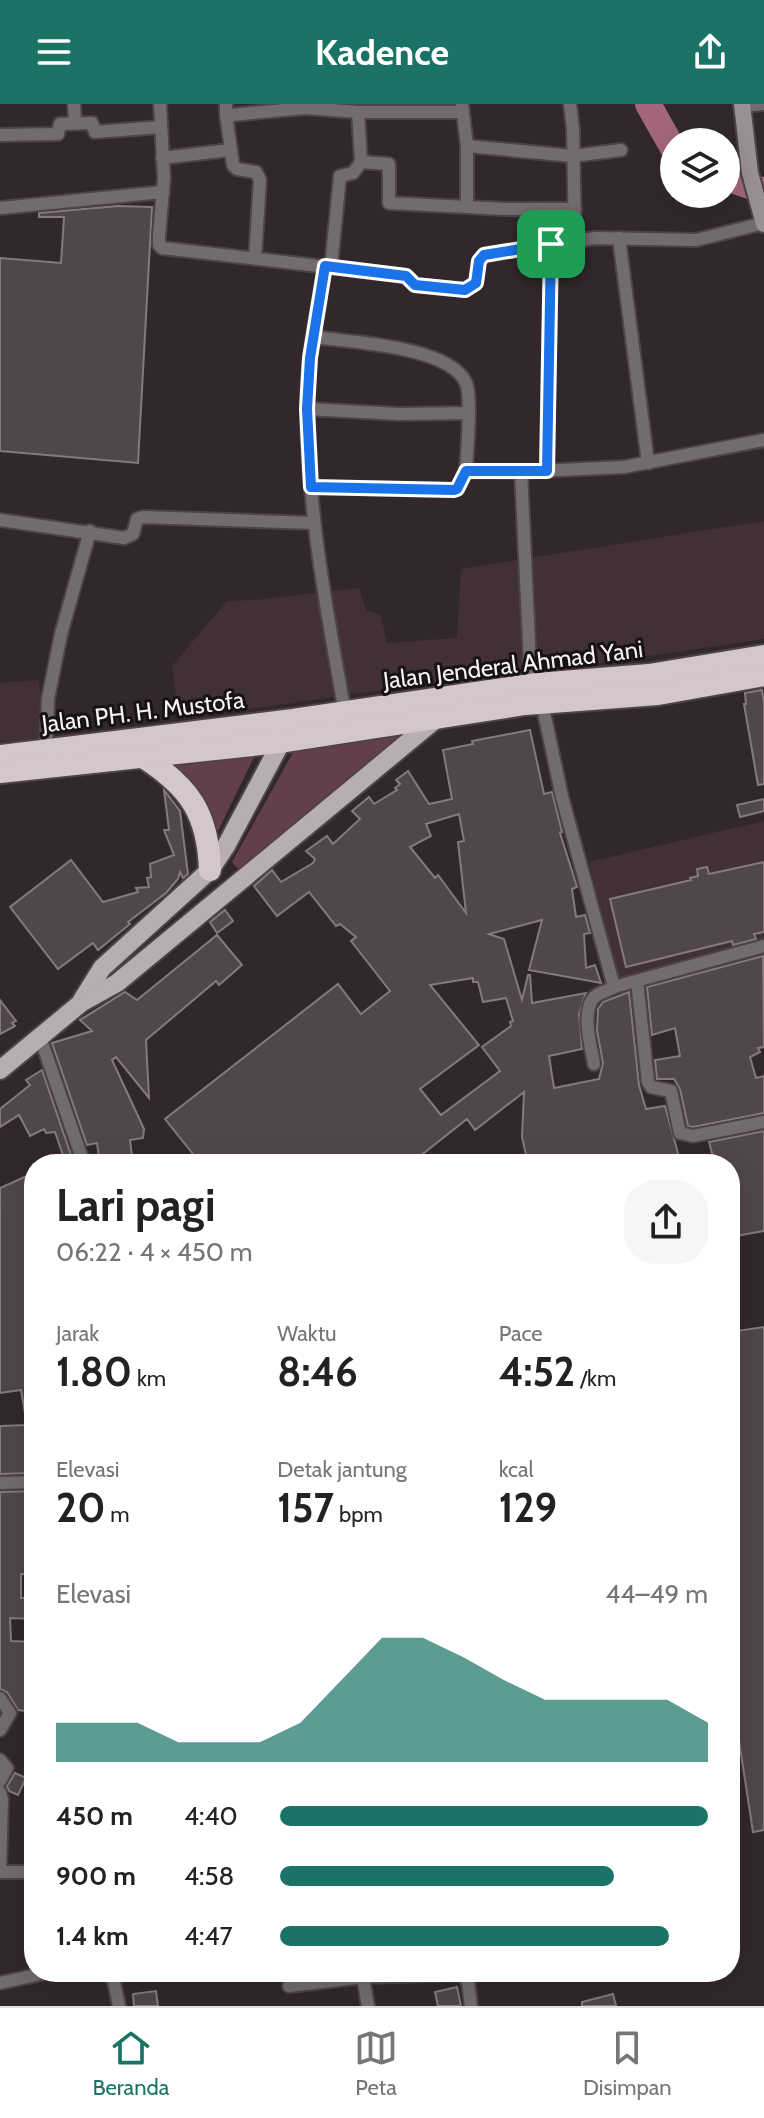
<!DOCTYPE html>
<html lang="id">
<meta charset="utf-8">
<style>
:root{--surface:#fff;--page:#f6f6f6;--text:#222;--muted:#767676;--line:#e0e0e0;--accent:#1a7364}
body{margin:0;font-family:Cabin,sans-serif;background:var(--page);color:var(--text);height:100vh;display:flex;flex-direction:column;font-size:30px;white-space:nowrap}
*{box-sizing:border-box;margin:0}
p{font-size:26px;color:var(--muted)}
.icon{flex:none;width:44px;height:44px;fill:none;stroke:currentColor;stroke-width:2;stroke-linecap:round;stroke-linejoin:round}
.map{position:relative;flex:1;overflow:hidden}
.side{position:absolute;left:24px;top:1050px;width:716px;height:828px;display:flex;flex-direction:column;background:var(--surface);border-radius:32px;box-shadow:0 8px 32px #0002}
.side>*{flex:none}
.controls{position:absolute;left:660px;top:24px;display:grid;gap:16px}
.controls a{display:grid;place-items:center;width:80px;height:80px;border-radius:50%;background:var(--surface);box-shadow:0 8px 32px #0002;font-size:40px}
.pin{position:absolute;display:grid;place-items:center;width:68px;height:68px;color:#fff;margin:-34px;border-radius:16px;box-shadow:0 4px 12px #0006}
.round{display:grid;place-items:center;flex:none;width:84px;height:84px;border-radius:32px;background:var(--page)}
.overview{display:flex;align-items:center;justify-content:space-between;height:136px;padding:0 32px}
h1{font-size:44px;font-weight:700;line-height:60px}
.figures{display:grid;grid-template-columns:repeat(3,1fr);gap:12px;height:136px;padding:8px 32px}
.figures div{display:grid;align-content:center}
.figures b{font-size:40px;font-weight:700}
.figures small{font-size:22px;font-weight:400}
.figures p{font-size:22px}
.chart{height:224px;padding:16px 32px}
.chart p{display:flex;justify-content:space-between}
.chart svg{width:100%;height:144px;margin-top:8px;fill:var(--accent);opacity:.7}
ul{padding:0 32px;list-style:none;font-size:26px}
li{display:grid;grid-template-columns:128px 96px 1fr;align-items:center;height:60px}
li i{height:20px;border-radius:10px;background:var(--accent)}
header{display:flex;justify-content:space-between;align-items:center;height:104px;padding:0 32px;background:var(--accent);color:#fff;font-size:36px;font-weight:700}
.dock{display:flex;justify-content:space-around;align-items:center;height:112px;border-top:2px solid var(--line);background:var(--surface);font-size:22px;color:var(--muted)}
.dock a{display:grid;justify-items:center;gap:4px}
.dock .current{color:var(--accent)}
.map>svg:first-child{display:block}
</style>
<header><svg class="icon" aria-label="menu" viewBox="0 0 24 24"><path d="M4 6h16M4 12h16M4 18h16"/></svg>Kadence<svg class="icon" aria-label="share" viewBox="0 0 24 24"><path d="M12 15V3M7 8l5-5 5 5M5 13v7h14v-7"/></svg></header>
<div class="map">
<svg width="764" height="1902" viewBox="0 0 764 1902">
<rect width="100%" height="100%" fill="#32282c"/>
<g fill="#413136">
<polygon points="764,417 764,535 485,576 389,585 179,615 172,562 227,497 256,496 359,484 366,507 380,510 387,539 457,534 461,465"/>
<polygon points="39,576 43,635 0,638 0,579"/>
<polygon points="764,717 764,835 618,875 589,758"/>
</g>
<g fill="#633f4c">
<polygon points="399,632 239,766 232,758 295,645"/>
<path d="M256 649 217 729C210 696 186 679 162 658Z"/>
</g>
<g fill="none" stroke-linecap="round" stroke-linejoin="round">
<g stroke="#a3667c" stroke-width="26">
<polyline points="648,0 674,46"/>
<polyline points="726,74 764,87"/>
</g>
</g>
<g fill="#51474a" stroke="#85797d" stroke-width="2" fill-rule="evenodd">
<polygon points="118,102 152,103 138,359 0,347 0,154 61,159 64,113 39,113 39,109"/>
<polygon points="762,586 764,599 764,680 758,681 744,600 746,600 745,589"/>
<path d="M530 626 544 690 552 688 562 728 560 729 577 783 572 785 576 813 585 811 590 829 584 830 586 864 595 861 601 879 529 866 542 816 489 830 504 835 522 896 528 871H530L532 899 586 889 579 910 582 945 549 952 554 984 599 975 603 959 597 927 598 905 603 898 629 888 639 981 646 1005 665 1002 681 1060H528L522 1033 524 988 475 1026 467 1015 410 1060H201L165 1015 338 880 361 910 390 887 351 837 356 833 340 820 336 822 309 788 277 812 254 782 272 766 281 778 313 759 315 755 306 747 327 732 333 740 360 715 352 707 369 693 374 700 397 686 395 684 400 680 396 676 408 667 429 700 452 695 443 646 473 640 472 637ZM459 710 464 737 458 738 466 809 438 771 435 774 410 743 431 732 426 720ZM473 874V878H478L483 898 506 894 513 917 510 918 511 922 482 943 500 967 441 1011 420 985 479 941 430 881Z"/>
<polygon points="164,686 180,707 188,770 183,774 180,768 178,775 166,789 128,818 130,820 98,846 93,839 58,865 10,803 71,756 103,798 138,788 136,784 149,783 147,774 151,773 150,760 174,751 164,726 169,726"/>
<polygon points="764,695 764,707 740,713 737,701"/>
<polygon points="764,758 764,828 754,830 756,835 733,841 732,837 626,863 610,795 691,776 690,774 698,772 697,765 707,763 709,770"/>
<polygon points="225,806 233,817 217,829 210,818"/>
<polygon points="217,831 242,861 219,881 216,877 146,936 149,994 116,953 112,956 144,1025 143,1034 130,1036 133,1060 100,1060 97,1039 87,1041 52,939 92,927 80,916 125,888 137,896"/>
<polygon points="763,852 764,943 758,944 760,948 750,953 756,974 764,972 764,1009 693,1023 688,1022 680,985 674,975 657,975 655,956 680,952 675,924 652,931 647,883"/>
<polygon points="0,896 16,917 12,919 15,922 0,930"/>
<polygon points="42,966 74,1060 66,1060 55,1028 46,1029 44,1025 30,1032 19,1011 0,1023 0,1005 30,981 26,976"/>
<polygon points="764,1027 764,1127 730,1133 730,1109 734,1108 730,1088 730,1060 715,1060 709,1038"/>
<polygon points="29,1071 34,1076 34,1346 31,1345 31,1369 0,1370 0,1322 27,1321 21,1286 0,1289 0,1084"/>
<polygon points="764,1223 764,1726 753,1728 730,1578 730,1228"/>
<polygon points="34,1387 34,1471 21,1470 21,1494 27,1494 27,1500 34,1500 34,1515 10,1514 11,1537 34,1538 34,1608 18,1606 7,1588 0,1585 0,1388"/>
<polygon points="15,1669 26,1674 18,1691 9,1687 7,1682"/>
<polygon points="457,1883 461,1902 438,1902 435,1888"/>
<polygon points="156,1887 158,1902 134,1902 133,1890"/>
<polygon points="613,1890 616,1902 582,1902 582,1898"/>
</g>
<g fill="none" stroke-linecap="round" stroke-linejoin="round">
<defs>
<g id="street">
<polyline points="74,0 75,18"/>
<polyline points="160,0 164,74 159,132 159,141 162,144 406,172 415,181 465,186 476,179 479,157 484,151 595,134 696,136 764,119"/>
<polyline points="226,0 226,10 231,11 305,4 358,8 463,8"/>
<polyline points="570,0 573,25 575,136"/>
<polyline points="462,1 467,42 467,101"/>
<polyline points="742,2 764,0"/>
<polyline points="226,10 233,61 237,65 256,68 260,76 255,154"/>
<polyline points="0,31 58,30 60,20 92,19 95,28 161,23"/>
<polyline points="467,42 573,52 621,46"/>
<polyline points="162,54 230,46"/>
<polyline points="361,58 389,60 389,99 506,105 575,105"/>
<polyline points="0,104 163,88"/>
<polyline points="619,134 648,359"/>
<path d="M325 162C317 210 306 258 307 307 308 409 327 509 345 609"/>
<polyline points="331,163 340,72 353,69 361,58 358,8"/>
<path d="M314 233C349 238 450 242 466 279 472 294 467 348 466 367"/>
<polyline points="307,305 400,310 467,309"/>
<polyline points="547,367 551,140"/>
<polyline points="521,368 531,581"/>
<polyline points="311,383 454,386 457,385 466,367 517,368 624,363 764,336"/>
<polyline points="0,416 124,434 133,430 137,415 143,413 314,419"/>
<polyline points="542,599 562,693 614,883"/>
<polyline points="46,646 48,595 61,530 90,427"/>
<polyline points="637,877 648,978 651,983 671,987 680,1029 693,1032 764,1018"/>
<polyline points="40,933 84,1060"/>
<path d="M594 960C591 942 582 913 592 896 596 889 608 887 614 883L764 842"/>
<polyline points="0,1379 34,1378"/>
<polyline points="0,1594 10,1609 0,1626"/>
<polyline points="0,1656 7,1664 0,1677"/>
<polyline points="0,1688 2,1695 0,1768"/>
<polyline points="0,1768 34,1768"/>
<polyline points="101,1868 113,1873 119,1902"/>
<polyline points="363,1873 368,1902"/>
<polyline points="0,1879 50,1868"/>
<polyline points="289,1882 363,1873 462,1870 468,1878 471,1902"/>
</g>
<polyline id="secondary" points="742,0 750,69 764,120"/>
<g id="primary">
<polyline points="82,896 102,864 210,766 226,742 285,631"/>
<polyline points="0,966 81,899 117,879 436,615"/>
</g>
<g id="highway">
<polyline points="0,652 293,616 537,580 649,571 764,552"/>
<path d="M143 653C190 683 208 710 210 766"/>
<polyline points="0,668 280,638 525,600 658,590 764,571"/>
</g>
</defs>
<use href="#street" stroke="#4e4448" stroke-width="16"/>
<use href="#secondary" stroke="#4e4448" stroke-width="20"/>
<use href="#primary" stroke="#4e4448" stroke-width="22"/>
<use href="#highway" stroke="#4e4448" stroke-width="26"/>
<use href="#street" stroke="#726c6e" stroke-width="12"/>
<use href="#secondary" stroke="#999194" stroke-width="16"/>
<use href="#primary" stroke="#b8adb0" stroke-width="18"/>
<use href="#highway" stroke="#d3c7cb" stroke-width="22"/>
</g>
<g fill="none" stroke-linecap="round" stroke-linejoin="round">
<defs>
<polygon id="route" points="551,140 547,367 466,367 457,385 454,386 311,383 307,305 310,254 325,162 406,172 415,181 465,186 476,179 479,157 484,151"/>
</defs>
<use href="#route" stroke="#fff" stroke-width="16"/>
<use href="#route" stroke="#1a73e8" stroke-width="10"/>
</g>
<g text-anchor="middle" stroke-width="6" stroke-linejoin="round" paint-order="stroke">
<g font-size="24" fill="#f8f1f3" stroke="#171314">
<text transform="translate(513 561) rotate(-7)" y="8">Jalan Jenderal Ahmad Yani</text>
<text transform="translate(143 608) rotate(-7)" y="8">Jalan PH. H. Mustofa</text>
</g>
</g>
</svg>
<div class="controls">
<a><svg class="icon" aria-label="layers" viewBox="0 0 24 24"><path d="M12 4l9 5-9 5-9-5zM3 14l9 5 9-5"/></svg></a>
</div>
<div class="pin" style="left:551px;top:140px;background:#1e9e55"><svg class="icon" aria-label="arrive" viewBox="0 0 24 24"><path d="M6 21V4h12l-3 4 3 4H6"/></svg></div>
<section class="side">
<div class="overview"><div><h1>Lari pagi</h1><p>06:22 · 4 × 450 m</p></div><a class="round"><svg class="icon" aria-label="share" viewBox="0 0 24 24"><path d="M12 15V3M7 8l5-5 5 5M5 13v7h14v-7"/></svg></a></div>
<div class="figures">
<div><p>Jarak</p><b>1.80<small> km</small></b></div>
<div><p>Waktu</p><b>8:46</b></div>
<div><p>Pace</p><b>4:52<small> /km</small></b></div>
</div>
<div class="figures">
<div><p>Elevasi</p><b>20<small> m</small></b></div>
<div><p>Detak jantung</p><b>157<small> bpm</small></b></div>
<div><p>kcal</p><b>129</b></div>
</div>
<div class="chart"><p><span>Elevasi</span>44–49 m</p>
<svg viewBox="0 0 160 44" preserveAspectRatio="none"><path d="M0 44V32L10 32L20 32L30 38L40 38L50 38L60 32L70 19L80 6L90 6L100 12L110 19L120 25L130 25L140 25L150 25L160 32V44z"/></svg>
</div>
<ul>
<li><b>450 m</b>4:40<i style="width:100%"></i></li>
<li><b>900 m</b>4:58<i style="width:78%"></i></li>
<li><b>1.4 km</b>4:47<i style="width:91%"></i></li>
</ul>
</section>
</div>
<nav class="dock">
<a class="current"><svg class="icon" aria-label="home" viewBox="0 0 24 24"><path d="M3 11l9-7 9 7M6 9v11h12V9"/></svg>Beranda</a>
<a><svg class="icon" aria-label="map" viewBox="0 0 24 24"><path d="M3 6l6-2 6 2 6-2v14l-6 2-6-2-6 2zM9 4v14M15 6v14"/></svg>Peta</a>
<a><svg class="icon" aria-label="saved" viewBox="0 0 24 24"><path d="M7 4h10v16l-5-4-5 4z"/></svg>Disimpan</a>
</nav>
